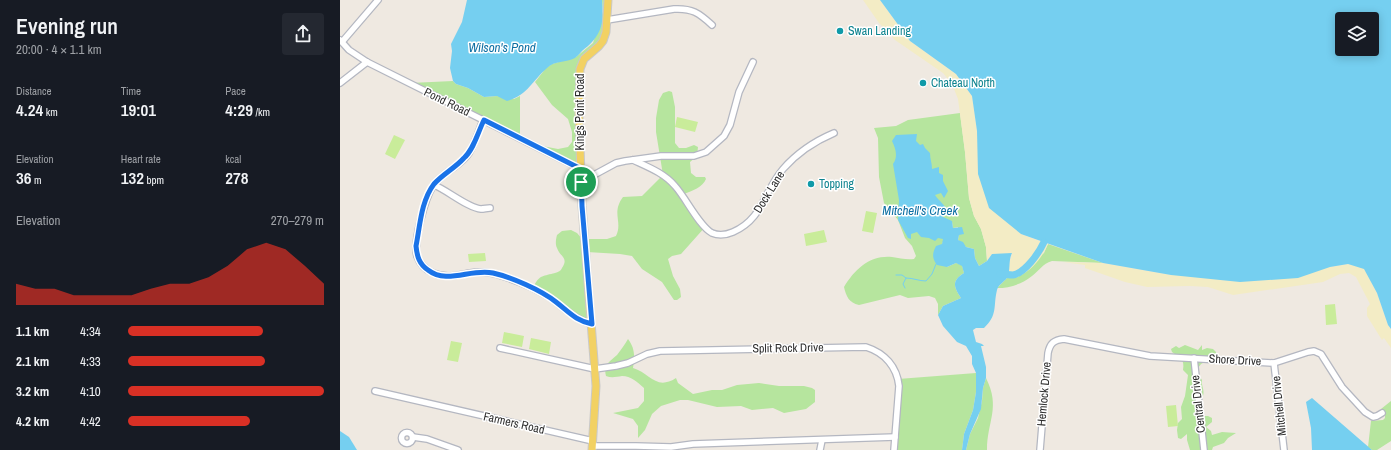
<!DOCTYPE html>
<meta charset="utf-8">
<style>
:root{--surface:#171b24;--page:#242831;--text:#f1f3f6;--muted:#9ea1a6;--accent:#d93025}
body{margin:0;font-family:"Archivo Narrow",sans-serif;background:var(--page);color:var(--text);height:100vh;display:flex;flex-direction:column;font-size:15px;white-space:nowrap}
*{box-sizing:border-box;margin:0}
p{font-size:13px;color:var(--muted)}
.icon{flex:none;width:22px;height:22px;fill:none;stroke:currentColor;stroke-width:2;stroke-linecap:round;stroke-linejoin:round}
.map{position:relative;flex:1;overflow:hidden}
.panel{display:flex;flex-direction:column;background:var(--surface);width:340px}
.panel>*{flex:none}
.fabs{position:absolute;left:995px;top:12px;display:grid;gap:8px}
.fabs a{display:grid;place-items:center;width:44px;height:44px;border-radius:4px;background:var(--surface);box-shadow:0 2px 10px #0003;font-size:20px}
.pin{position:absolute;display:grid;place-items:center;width:34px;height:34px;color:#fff;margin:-17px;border:2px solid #fff;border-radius:50%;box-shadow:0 1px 4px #0007}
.round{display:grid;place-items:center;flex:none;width:42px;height:42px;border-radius:4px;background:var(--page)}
.summary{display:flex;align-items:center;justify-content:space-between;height:68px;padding:0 16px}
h1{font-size:22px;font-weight:600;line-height:30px}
.figures{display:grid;grid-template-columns:repeat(3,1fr);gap:6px;height:68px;padding:4px 16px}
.figures div{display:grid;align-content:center}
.figures b{font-size:17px;font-weight:600}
.figures small{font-size:11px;font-weight:400}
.figures p{font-size:11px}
.chart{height:112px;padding:8px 16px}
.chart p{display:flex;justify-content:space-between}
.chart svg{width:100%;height:72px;margin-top:4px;fill:var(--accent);opacity:.7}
ul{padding:0 16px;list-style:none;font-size:13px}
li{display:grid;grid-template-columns:64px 48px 1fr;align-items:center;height:30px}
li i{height:10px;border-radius:5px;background:var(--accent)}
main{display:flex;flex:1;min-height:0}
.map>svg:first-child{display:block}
</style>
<main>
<section class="panel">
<div class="summary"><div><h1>Evening run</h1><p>20:00 · 4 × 1.1 km</p></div><a class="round"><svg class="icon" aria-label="share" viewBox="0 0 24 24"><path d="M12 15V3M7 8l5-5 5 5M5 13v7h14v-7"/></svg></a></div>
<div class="figures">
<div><p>Distance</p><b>4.24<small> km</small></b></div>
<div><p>Time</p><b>19:01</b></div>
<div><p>Pace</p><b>4:29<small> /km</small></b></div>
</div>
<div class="figures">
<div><p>Elevation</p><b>36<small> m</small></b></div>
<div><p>Heart rate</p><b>132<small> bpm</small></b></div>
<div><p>kcal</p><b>278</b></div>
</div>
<div class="chart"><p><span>Elevation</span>270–279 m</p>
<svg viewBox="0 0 160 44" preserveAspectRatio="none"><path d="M0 44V31L10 34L20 34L30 38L40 38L50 38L60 38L70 34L80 31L90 31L100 27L110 20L120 10L130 6L140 10L150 20L160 31V44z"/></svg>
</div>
<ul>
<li><b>1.1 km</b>4:34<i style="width:69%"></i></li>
<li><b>2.1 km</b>4:33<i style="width:70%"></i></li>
<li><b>3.2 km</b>4:10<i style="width:100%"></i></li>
<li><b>4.2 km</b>4:42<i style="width:62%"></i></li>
</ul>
</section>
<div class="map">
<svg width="1051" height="450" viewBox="0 0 1051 450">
<rect width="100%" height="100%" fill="#efe9e1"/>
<g fill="#b6e59e">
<polygon points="262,0 268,0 266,32 241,65 241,169 192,144 218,149 228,147 232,142 232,132 228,119 212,105 195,82 206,68 212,64 236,57 253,43 263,12"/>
<polygon points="113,81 116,84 128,88 144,97 157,96 174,99 180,96 180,138 70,83"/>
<path d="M329 91 332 92 335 107V143L339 148H346L354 145 358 147 357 156 350 162 351 173 356 177H365L366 179C363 187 352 191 344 194L366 226 341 254 332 256 328 259 333 276 340 289 341 297 337 300H334L322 282 302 269 292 256 280 254 247 252 245 239H267L276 236C283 222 271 213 283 197L302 196 323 175 316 132V118L319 100 323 93Z"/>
<path d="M620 113 625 152 629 198 634 216 641 229 646 247 647 261 639 266 635 258 634 249 626 247 618 240 619 234 618 227 613 228 612 222 602 244 607 267 616 263 622 265 624 273C611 281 614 287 621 298L603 306 598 315V304L595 298 589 296 568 298 560 295 519 305C509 303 506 296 504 287 515 269 530 255 552 257 560 258 566 260 574 259L576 256 572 246 565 238 558 220 544 203 539 177 538 138 534 128 556 126 568 120Z"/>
<path d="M231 230 237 233 243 240 248 322 194 286C199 275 204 276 215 273 218 272 221 271 222 268 229 257 220 257 217 248 215 244 216 239 217 235L222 231Z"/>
<path d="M708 244 763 263 712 261C702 264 700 270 692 276 682 284 670 288 657 288L667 278 678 277 704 253Z"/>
<path d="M288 339C295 348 295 357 293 368 310 373 316 391 336 378L338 383 353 394 372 390H382L397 385 419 383 439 386H464L472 388 475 390V402L466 409 444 413 433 408 412 410 401 406 377 407 348 400H340L321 406 312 414 305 430 298 438V426L293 419 273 413 298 408 304 401V388C297 382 291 376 282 376 276 377 271 378 266 376 263 365 269 362 277 355 281 350 285 344 288 339Z"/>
<path d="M845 345 858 350 862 345V350L867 348 873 349 876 352V356L861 364 858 368 859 376 862 380C861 386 865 390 863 396H861L863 416H868L872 418V422L866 427 871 431 872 435 882 432 896 433 888 438 884 443 873 447 872 450H850L847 440V434L841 439 838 438 837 430 838 423 842 419 841 407 845 396 848 375 843 370C845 359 840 358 832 352L831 349 836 346 839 348Z"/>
<polygon points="636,373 636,392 633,410 624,434 622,450 555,450 558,379"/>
<path d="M646 378C661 408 647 421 647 450H626L630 434 638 418 642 401 643 388Z"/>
<polygon points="1051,401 1051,441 1037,450 1032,450 1028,447 1031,421 1043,420 1045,418 1045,414 1041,409"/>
</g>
<g fill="#f3ecc5">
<path d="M523 0H540L570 41 616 74 632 96 637 131 681 234 708 244C702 257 693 270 679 276 676 278 671 278 667 278 669 270 669 261 672 254H652L647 261 646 247 641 229 634 216 629 198 625 152 618 99 612 84 603 73 555 40 539 23Z"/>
<polygon points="723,262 763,263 831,275 990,267 1008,264 1024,268 1037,293 1048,325 1051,329 1051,348 1044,338 1042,340 1027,316 1027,308 1030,304 1016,277 1009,273 1000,274 983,282 893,295 868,287 850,286 807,287 785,282 745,268 745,265"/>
</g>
<g fill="#c9ec9a">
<polygon points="337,117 358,122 355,132 335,127"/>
<polygon points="54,135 65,140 55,159 45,154"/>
<polygon points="526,211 537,213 533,233 522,231"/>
<polygon points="484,230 487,242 466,246 464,234"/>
<polygon points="145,253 146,261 129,262 128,254"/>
<polygon points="995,304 997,324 986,325 985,305"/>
<polygon points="164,332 184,336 182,347 162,343"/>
<polygon points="191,338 211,342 209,354 189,349"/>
<polygon points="111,341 122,343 118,362 107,360"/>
<polygon points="836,405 838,426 828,427 826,406"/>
</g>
<g fill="#75cff0" fill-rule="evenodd">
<path d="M127 0H262C264 24 262 36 242 51 240 53 238 56 235 58 226 63 215 60 207 68 192 81 188 95 167 101L157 96 144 97 128 88 116 84 113 81 110 68 112 51 111 44 122 22Z"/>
<path d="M540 0H1051V329L1048 325 1037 293 1024 269 1008 264 990 267 958 278 900 282 831 275 763 263 681 234 649 208 638 174 637 131 632 96 616 74 570 41ZM1002 19H1032V49H1002Z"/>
<path d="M577 134 576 141 580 145 583 144 585 148 590 153C590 159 592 163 592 169L599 167V173L603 175V181L608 191 604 198 601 193 595 195C599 201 605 205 608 211L602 214 603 217 612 221 613 228 622 227 624 234 619 235 618 240 623 242 626 247 634 249 635 258 639 266 647 261 652 254 672 253C668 261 671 270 667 278 664 282 658 285 657 290 653 306 658 315 644 328H636L633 330 636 342 642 344 644 346H641L646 367V378L643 388 641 409 630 434 626 450H622L624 434 633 410 636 392V373L632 364V356L626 346 617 342 603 326 598 315 603 306 621 298C614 287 611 281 624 273L622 266 616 263 607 267 597 265C592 258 592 254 596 246L602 244 603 239 598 238 595 241 589 238 581 237 577 232 571 234V239L568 238 558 220 559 200 553 164C558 157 556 149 552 141L556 135Z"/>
<polygon points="972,398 1032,450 972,450 971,428 966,402"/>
<polygon points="0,431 9,437 17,450 0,450"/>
</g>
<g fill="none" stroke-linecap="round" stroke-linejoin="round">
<g stroke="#75cff0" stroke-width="1">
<polyline points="556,275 562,275 566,278"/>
<path d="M565 288 563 284 566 278C573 278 579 281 586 281L592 274 596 264"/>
</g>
<path stroke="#75cff0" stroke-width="7" d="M660 274C664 274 669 275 673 275 685 273 699 253 704 242"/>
<defs>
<g id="minor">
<path d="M267 20 334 9C352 8 359 13 372 25"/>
<polyline points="0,40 9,50 27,62 241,169"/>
<polyline points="2,42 38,0"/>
<polyline points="0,83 27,62"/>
<path d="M143 120C139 131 135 143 129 153 120 167 102 172 93 186 85 198 73 242 77 256 80 264 86 270 93 273 109 280 122 273 138 272 146 272 154 273 162 276 178 281 195 288 209 297 224 307 234 320 252 324"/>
<path d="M293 160C308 167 324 173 335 186 346 198 359 226 372 233 379 236 386 235 393 232 423 219 424 191 443 169 457 153 475 141 494 133"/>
<polyline points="241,182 276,163 285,161 321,156 354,156 366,152 384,136 390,125 399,92 413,62"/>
<path d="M94 185C107 190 128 208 141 209 144 209 147 208 150 208"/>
<path d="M160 348 255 369 276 366 288 363 307 354 320 351 526 347C545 353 557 367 559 386L554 450"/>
<polyline points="854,358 864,450"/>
<polyline points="934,363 944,450"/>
<polyline points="35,391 253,441"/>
<circle cx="67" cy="438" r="5.5"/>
<polyline points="73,437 87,439 118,450"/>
<polyline points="253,446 296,446 331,447 353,444 555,437"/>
<polyline points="480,450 482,440"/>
<path d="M700 450 708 353C710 343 714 340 724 339L810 356 934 363 968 352 974 351 981 354 1002 387 1025 412 1033 417 1037 416 1042 413"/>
</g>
<polyline id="major" points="252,450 256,386 242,206 239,116 240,69 244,59 259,46 263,41 266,32 268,0"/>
</defs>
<use href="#minor" stroke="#b4b7c1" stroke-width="8"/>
<use href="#major" stroke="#c9c9c9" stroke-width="9"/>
<use href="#minor" stroke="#fff" stroke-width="5.5"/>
<use href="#major" stroke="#f2d163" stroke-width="7"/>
</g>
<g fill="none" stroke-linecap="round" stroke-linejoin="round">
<defs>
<path id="route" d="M144 120 241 169 242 206 252 324C236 321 229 312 216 302 201 290 171 277 153 273 131 268 107 285 88 270 79 264 77 256 76 246 80 226 81 201 94 184 103 174 115 168 124 158 134 149 138 132 144 120Z"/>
</defs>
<use href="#route" stroke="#fff" stroke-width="8"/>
<use href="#route" stroke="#1a73e8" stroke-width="5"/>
</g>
<g fill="#0f9aa8" stroke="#fff" stroke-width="1.5">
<circle cx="500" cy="31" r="4"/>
<circle cx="583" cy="83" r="4"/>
<circle cx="471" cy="184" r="4"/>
</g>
<g text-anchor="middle" stroke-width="3" stroke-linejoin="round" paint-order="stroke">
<g font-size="12" fill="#0d838f" stroke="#fff" text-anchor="start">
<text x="508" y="35">Swan Landing</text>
<text x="591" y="87">Chateau North</text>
<text x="479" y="188">Topping</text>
</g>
<g font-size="12" fill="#2e2e2e" stroke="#fff">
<text transform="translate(107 102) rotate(26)" y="4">Pond Road</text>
<text transform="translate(240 112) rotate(-90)" y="4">Kings Point Road</text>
<text transform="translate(429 192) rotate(-58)" y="4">Dock Lane</text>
<text transform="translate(448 348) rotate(-1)" y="4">Split Rock Drive</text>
<text transform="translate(895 360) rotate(3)" y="4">Shore Drive</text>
<text transform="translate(704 394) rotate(-85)" y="4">Hemlock Drive</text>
<text transform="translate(858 404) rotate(-96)" y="4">Central Drive</text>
<text transform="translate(939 406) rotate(-96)" y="4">Mitchell Drive</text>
<text transform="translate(174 423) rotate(13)" y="4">Farmers Road</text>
</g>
<g font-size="13" font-style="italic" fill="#0d6fa3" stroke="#fff">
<text x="162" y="52">Wilson's Pond</text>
<text x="580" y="215">Mitchell's Creek</text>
</g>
</g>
</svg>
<div class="fabs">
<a><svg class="icon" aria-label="layers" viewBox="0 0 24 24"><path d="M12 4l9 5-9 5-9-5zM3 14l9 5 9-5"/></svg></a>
</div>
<div class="pin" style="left:241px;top:182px;background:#1e9e55"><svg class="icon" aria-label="arrive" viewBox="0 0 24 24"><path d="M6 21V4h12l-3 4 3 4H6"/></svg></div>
</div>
</main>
